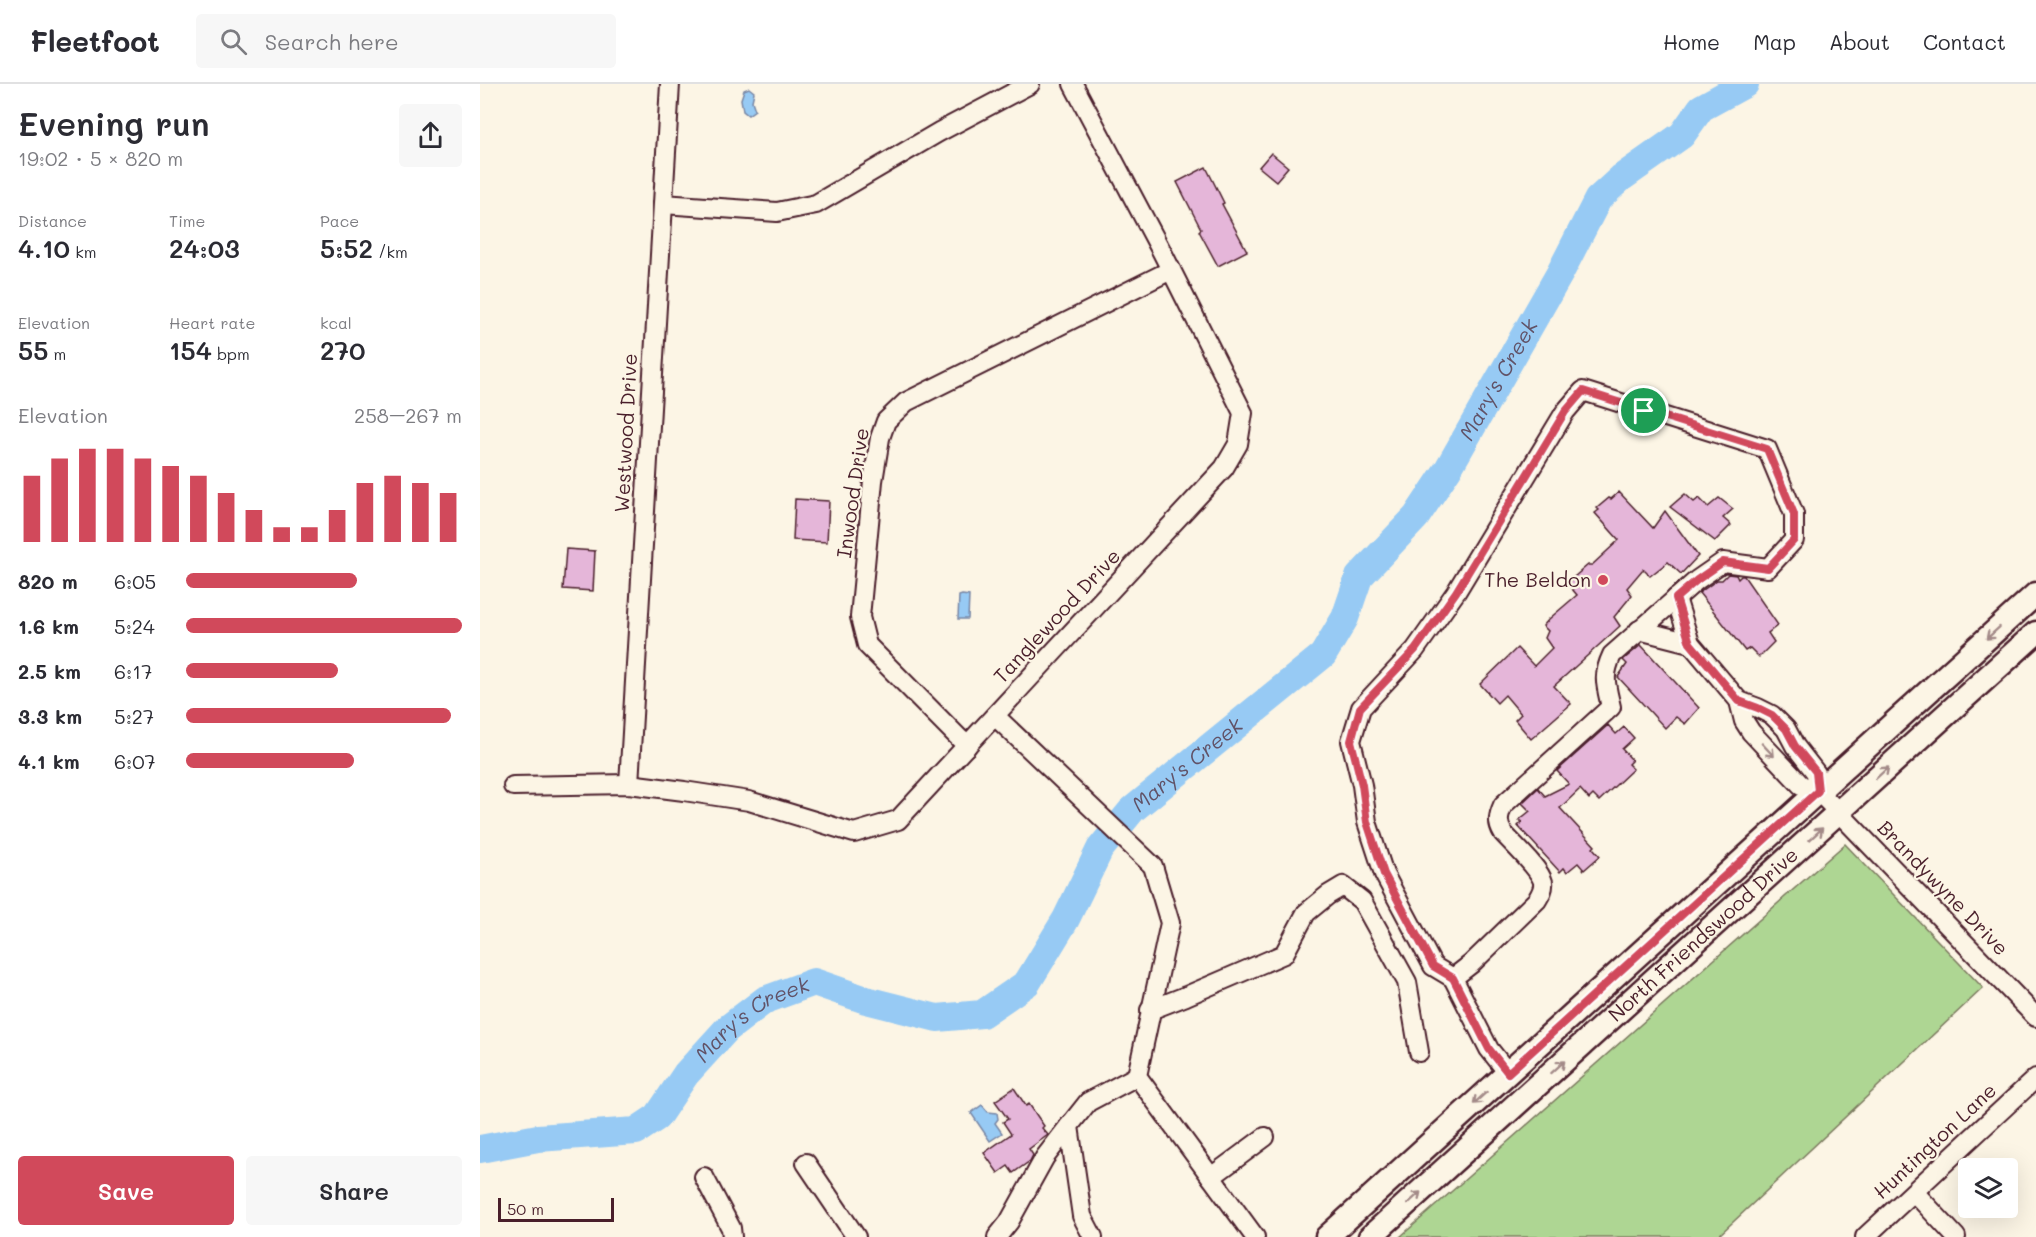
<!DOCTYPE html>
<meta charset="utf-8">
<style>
:root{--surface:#fff;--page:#f7f7f7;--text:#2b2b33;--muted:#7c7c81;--line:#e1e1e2;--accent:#d1495b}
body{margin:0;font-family:Mali,sans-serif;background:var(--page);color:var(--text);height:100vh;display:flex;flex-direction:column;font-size:22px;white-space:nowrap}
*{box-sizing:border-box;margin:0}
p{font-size:20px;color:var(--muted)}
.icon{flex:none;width:33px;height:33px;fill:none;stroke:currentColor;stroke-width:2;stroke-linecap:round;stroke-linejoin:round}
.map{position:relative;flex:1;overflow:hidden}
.side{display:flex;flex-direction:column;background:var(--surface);width:480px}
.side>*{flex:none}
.fabs{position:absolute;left:1478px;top:1074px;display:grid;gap:12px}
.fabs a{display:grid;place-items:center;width:60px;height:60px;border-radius:6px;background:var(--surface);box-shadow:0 6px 24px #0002;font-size:30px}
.scale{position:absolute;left:18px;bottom:15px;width:116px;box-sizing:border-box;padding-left:6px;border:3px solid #4a1f2b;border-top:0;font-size:16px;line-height:21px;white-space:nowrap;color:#4a1f2b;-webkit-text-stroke:4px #fcf5e5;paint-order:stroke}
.pin{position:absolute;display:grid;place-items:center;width:51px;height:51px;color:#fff;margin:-26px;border:3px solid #fff;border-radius:50%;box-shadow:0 2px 6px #0007}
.round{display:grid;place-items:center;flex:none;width:63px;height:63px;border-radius:6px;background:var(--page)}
.overview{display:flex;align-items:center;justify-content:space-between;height:102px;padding:0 18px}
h1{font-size:33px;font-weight:600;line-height:45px}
.metrics{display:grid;grid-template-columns:repeat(3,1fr);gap:9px;height:102px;padding:6px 18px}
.metrics div{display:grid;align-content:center}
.metrics b{font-size:26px;font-weight:600}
.metrics small{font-size:16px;font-weight:400}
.metrics p{font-size:16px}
.chart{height:168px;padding:12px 18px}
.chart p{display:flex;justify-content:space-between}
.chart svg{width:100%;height:108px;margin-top:6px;stroke:var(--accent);stroke-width:6}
.primary-button{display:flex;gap:12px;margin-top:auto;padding:12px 18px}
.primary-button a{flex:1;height:69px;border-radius:6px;background:var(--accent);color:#fff;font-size:24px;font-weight:600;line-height:69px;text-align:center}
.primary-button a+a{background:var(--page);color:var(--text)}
ul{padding:0 18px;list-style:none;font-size:20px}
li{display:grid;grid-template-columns:96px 72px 1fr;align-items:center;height:45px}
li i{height:15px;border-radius:8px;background:var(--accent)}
header{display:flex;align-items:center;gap:36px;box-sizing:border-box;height:84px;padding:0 30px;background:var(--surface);border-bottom:2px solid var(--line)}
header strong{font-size:28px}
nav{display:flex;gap:33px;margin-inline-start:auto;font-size:21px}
.search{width:420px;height:54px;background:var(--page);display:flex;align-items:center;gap:15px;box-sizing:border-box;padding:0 21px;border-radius:6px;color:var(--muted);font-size:22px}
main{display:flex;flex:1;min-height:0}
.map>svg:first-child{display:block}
</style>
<header>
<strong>Fleetfoot</strong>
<div class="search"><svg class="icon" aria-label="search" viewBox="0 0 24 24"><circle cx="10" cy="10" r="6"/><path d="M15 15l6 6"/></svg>Search here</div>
<nav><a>Home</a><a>Map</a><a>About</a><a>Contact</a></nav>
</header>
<main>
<section class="side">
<div class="overview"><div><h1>Evening run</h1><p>19:02 · 5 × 820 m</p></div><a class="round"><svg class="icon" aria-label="share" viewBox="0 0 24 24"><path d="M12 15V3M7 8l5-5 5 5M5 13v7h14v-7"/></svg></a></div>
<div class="metrics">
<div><p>Distance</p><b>4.10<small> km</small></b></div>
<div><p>Time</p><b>24:03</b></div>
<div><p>Pace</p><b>5:52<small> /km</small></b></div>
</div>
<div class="metrics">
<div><p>Elevation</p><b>55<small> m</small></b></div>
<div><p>Heart rate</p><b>154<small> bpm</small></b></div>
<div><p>kcal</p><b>270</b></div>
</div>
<div class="chart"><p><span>Elevation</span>258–267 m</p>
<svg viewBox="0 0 160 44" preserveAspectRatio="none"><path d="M5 44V17M15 44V10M25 44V6M35 44V6M45 44V10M55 44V13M65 44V17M75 44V24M85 44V31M95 44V38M105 44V38M115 44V31M125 44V20M135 44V17M145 44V20M155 44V24"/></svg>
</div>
<ul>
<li><b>820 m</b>6:05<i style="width:62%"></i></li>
<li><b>1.6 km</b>5:24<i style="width:100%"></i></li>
<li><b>2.5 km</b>6:17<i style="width:55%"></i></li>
<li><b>3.3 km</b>5:27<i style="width:96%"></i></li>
<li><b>4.1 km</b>6:07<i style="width:61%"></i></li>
</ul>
<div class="primary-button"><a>Save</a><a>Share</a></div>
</section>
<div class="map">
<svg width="1556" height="1153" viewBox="0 0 1556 1153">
<rect width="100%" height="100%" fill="#fcf5e5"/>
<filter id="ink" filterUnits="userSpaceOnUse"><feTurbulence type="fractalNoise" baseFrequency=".0167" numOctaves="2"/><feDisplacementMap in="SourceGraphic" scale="12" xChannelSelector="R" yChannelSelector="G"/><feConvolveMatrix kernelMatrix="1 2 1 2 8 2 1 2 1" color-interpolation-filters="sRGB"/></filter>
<g filter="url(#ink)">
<polygon fill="#aed693" stroke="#7c7a5f" stroke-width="1.5" points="1365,760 1503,904 1237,1153 920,1153"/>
<g fill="#97caf4" stroke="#7886a4" stroke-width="1.5">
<polygon points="269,4 274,8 272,17 275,26 268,31 263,27 261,15 264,6"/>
<polygon points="482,511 489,512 488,535 478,535 479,512"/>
<polygon points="502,1021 508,1028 517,1029 518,1035 515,1039 522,1049 510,1057 491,1029"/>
</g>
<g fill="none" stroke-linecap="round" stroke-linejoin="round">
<path stroke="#97caf4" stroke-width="28" id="s1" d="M0 1065 58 1054 156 1047 177 1033 206 990 247 945 285 916 334 898 386 916 457 934 502 930 547 899 586 835 620 765 652 726 843 571 865 534 879 493 936 433 968 385 1080 189 1118 115 1141 94 1202 51 1221 24 1265 0"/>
</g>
<g fill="#e5b6d9" stroke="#4a1f2b" stroke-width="1.5">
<polygon points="791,69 808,83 796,97 779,83"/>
<polygon points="726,83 744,119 742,120 767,167 738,182 719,147 721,145 697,98"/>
<polygon points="1139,408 1173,444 1185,427 1218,472 1201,490 1188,478 1170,492 1163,485 1147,504 1152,511 1134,533 1140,542 1074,602 1091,620 1051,655 1035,636 1041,630 1025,611 1017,619 1000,600 1037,564 1054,582 1072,564 1065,554 1068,547 1063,542 1069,535 1097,511 1087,499 1108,481 1112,481 1139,456 1115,429 1119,426 1117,424 1129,414 1131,415"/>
<polygon points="1205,410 1214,418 1219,414 1228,423 1239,414 1253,425 1243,434 1251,441 1235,457 1190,423"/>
<polygon points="315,415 349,417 347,458 313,456"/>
<polygon points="86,465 115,467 113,507 83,505"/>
<polygon points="1248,490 1256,491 1258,495 1261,492 1264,492 1298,541 1288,549 1294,558 1279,573 1270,564 1265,567 1219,509 1237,496 1242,496"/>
<polygon points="1161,561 1219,624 1205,640 1196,633 1185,644 1138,593 1147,580 1143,576"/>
<polygon points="1128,641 1136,650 1144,643 1154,654 1142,665 1152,676 1148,680 1153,685 1119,717 1113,711 1109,715 1100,705 1080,724 1115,762 1113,764 1120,772 1104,786 1098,779 1087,788 1084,784 1080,788 1038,742 1042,738 1039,736 1050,727 1042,719 1058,704 1065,712 1089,700 1077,687"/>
<polygon points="534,1004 546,1022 549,1020 564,1042 562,1044 568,1051 549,1065 553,1071 550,1077 533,1089 528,1082 518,1089 504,1069 531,1050 523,1038 528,1035 515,1017"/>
</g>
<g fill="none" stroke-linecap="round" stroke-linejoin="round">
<defs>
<g id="minor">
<polyline points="183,120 297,128 336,120 459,48 550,0"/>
<polyline points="1196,514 1210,559 1259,617 1264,637 1271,648 1321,701 1338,707 1556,933"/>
<polyline points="1159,546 1210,559"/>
<polyline points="1259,617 1278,624 1292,631 1306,645 1315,662 1336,689 1338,707"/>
<polyline points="515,632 673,782 690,839 657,992 775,1153"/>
<polyline points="487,662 387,561 380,533 393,397 400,354 406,337 426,318 691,186"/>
<polyline points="149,700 190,0"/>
<polyline points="33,702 149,700 204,707 269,717 374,749 418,736 744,384 758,360 763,329 682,168 593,0"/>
<path d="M973 894 991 880 1057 816C1060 811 1064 805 1063 798 1060 785 1033 760 1023 749 1017 739 1018 732 1023 721L1131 623C1126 601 1122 592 1132 571L1217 496 1243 478 1288 484 1314 456V430L1287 365 1103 307 1085 328 976 508 935 566 881 624 871 657 882 701 887 738 904 790 953 882 973 894 1009 965 1028 989"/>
<polyline points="670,926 706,912 804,870 826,829 848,811 863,802 882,817 927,898 939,968"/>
<polyline points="326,1079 376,1153"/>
<polyline points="224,1093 251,1144 252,1153"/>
<polyline points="731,1093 785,1053"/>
<polyline points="1434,1108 1476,1153"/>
<polyline points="517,1153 529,1138 565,1073 589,1042"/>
<polyline points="613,1153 602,1132 589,1042 608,1018 657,992"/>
<polyline points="1385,1153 1556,994"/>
</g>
<g id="major">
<polyline points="847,1153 1556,510"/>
<path id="s2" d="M890 1153 1556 549"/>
</g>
</defs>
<use href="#minor" stroke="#4a1f2b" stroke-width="22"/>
<use href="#major" stroke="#4a1f2b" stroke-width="27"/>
<use href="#minor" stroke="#fcf5e5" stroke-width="18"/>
<use href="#major" stroke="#fcf5e5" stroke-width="22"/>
</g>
<defs><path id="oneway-shaft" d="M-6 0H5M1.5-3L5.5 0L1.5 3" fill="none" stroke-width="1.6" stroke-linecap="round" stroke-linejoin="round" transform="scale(1.5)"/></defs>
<g stroke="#a38a88">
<use href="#oneway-shaft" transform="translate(1513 549) rotate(138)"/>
<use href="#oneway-shaft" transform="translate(1288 666) rotate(47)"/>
<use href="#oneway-shaft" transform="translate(1402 689) rotate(-42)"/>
<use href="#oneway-shaft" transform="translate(1336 750) rotate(-42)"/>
<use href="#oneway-shaft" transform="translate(1078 983) rotate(-42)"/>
<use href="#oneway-shaft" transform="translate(1000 1014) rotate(138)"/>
<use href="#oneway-shaft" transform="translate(934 1114) rotate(-42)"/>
</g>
</g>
<g fill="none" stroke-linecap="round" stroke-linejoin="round" filter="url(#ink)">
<defs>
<polygon id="route" points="1103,307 1287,365 1314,430 1314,456 1288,484 1243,478 1217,496 1196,514 1210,559 1259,617 1278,624 1292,631 1306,645 1315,662 1336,688 1338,707 1028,989 1009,965 973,894 953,882 904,790 887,738 882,701 871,657 880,624 935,566 976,508 1085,328"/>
</defs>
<use href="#route" stroke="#fff" stroke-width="12"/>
<use href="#route" stroke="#d1495b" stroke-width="8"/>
</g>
<circle fill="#d1495b" stroke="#fcf5e5" stroke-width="2" cx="1123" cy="496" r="6"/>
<g text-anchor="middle" stroke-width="4.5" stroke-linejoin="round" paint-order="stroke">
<g font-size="20" fill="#4a1f2b" stroke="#fcf5e5">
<text transform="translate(146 349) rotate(-87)" y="7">Westwood Drive</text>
<text transform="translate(373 409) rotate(-82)" y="7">Inwood Drive</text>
<text transform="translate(577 532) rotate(-47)" y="7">Tanglewood Drive</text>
<text transform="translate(1463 804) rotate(46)" y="7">Brandywyne Drive</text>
<text dy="7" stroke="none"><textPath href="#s2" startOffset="450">North Friendswood Drive</textPath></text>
<text transform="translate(1455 1057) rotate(-43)" y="7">Huntington Lane</text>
</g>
<g font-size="20" fill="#4a1f2b" stroke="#fcf5e5" text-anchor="end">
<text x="1111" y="503">The Beldon</text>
</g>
<g font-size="21" font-style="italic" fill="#615267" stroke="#fcf5e5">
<text dy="7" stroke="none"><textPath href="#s1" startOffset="1402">Mary's Creek</textPath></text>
<text dy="7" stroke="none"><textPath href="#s1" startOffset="898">Mary's Creek</textPath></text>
<text dy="7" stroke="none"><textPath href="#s1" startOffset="322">Mary's Creek</textPath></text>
</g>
</g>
</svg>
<div class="fabs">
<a><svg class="icon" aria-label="layers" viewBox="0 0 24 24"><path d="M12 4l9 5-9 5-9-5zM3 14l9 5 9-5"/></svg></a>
</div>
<div class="scale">50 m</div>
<div class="pin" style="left:1164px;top:327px;background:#1e9e55"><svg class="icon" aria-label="arrive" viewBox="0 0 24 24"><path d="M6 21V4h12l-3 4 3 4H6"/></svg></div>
</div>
</main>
